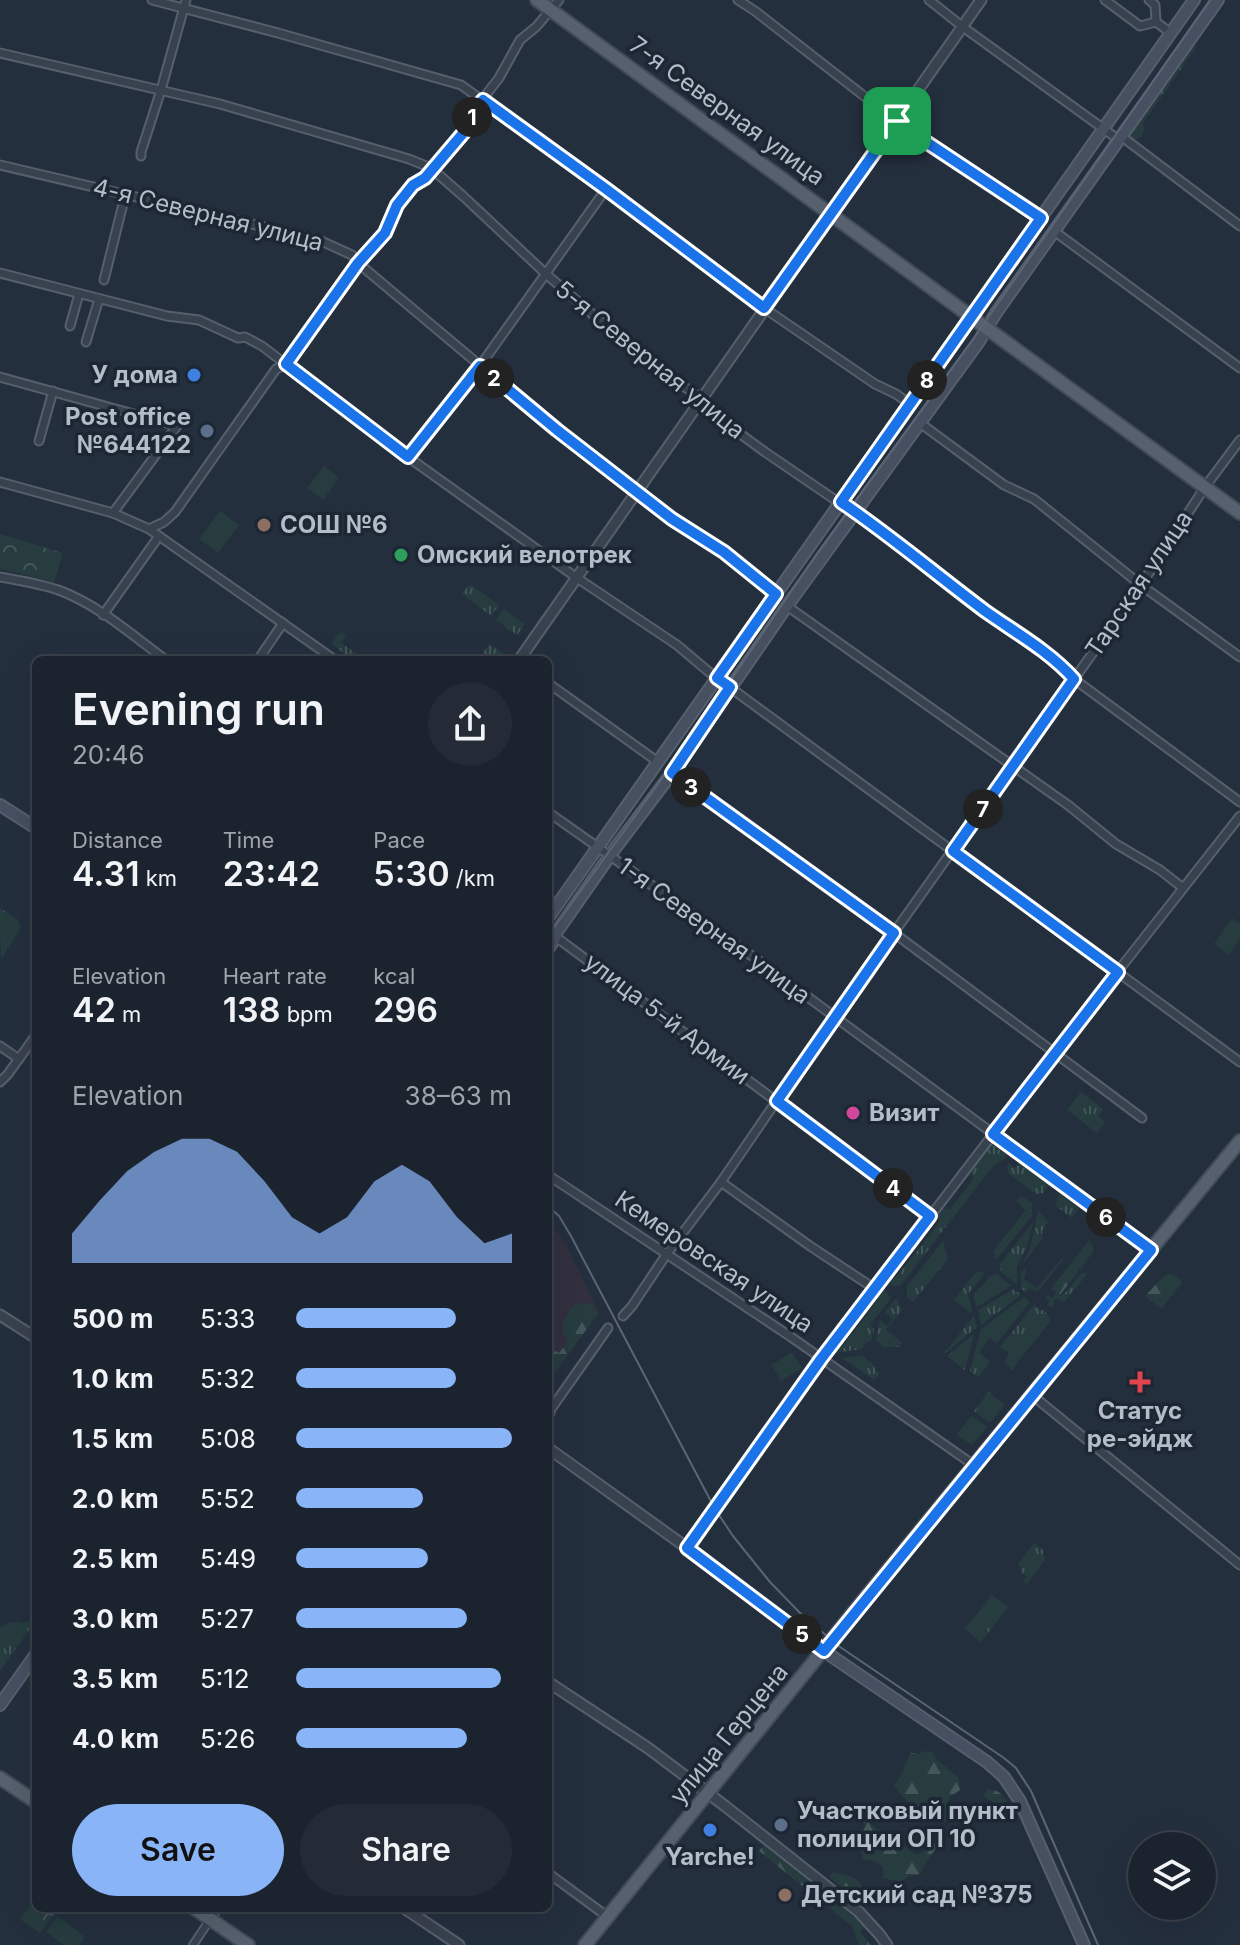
<!DOCTYPE html>
<meta charset="utf-8">
<style>
:root{--surface:#1b232e;--page:#242b36;--text:#f1f3f6;--muted:#a0a4aa;--line:#39404a;--accent:#8ab4f8}
body{margin:0;font-family:Inter,sans-serif;background:var(--page);color:var(--text);height:100vh;display:flex;flex-direction:column;font-size:30px;white-space:nowrap}
*{box-sizing:border-box;margin:0}
p{font-size:26px;color:var(--muted)}
.icon{flex:none;width:44px;height:44px;fill:none;stroke:currentColor;stroke-width:2;stroke-linecap:round;stroke-linejoin:round}
.map{position:relative;flex:1;overflow:hidden}
.side{position:absolute;left:32px;top:656px;width:520px;height:1256px;display:flex;flex-direction:column;background:var(--surface);border-radius:12px;box-shadow:0 8px 32px #0002,0 0 0 2px var(--line)}
.side>*{flex:none}
.fabs{position:absolute;left:1128px;top:1832px;display:grid;gap:16px}
.fabs a{display:grid;place-items:center;width:88px;height:88px;border-radius:50%;background:var(--surface);box-shadow:0 8px 32px #0002,0 0 0 2px var(--line);font-size:40px}
.pin{position:absolute;display:grid;place-items:center;width:68px;height:68px;color:#fff;margin:-34px;border-radius:16px;box-shadow:0 4px 12px #0006}
.km{position:absolute;width:40px;height:40px;margin:-20px;border-radius:50%;background:#222;color:#fff;font-size:22px;line-height:40px;text-align:center}
.round{display:grid;place-items:center;flex:none;width:84px;height:84px;border-radius:42px;background:var(--page)}
.overview{display:flex;align-items:center;justify-content:space-between;height:136px;padding:0 40px}
h1{font-size:44px;font-weight:600;line-height:60px}
.stats{display:grid;grid-template-columns:repeat(3,1fr);gap:12px;height:136px;padding:8px 40px}
.stats div{display:grid;align-content:center}
.stats b{font-size:34px;font-weight:600}
.stats small{font-size:22px;font-weight:400}
.stats p{font-size:22px}
.chart{height:224px;padding:16px 40px}
.chart p{display:flex;justify-content:space-between}
.chart svg{width:100%;height:144px;margin-top:8px;fill:var(--accent);opacity:.7}
.action{display:flex;gap:16px;margin-top:auto;padding:16px 40px}
.action a{flex:1;height:92px;border-radius:48px;background:var(--accent);color:#111;font-size:32px;font-weight:600;line-height:92px;text-align:center}
.action a+a{background:var(--page);color:var(--text)}
ul{padding:0 40px;list-style:none;font-size:26px}
li{display:grid;grid-template-columns:128px 96px 1fr;align-items:center;height:60px}
li i{height:20px;border-radius:10px;background:var(--accent)}
.map>svg:first-child{display:block}
</style>
<div class="map">
<svg width="1240" height="1945" viewBox="0 0 1240 1945">
<defs>
<pattern id="grass-tufts" width="24" height="20" patternUnits="userSpaceOnUse" patternTransform="scale(2)"><rect width="24" height="20" fill="#263c3f"/><path d="M3 7l-1-3M5 7V3M7 7l1-3M15 17l-1-3M17 17v-4M19 17l1-3" fill="none" stroke="#435659"/></pattern>
<pattern id="forest-firs" width="22" height="20" patternUnits="userSpaceOnUse" patternTransform="scale(2)"><rect width="22" height="20" fill="#263c3f"/><path d="M5 1l3.5 6h-7zM16 11l3.5 6h-7z" fill="#435659"/></pattern>
<pattern id="park-crowns" width="20" height="18" patternUnits="userSpaceOnUse" patternTransform="scale(2)"><rect width="20" height="18" fill="#263c3f"/><path d="M2 6a3 3 0 1 1 6 0M12 15a3 3 0 1 1 6 0" fill="none" stroke="#435659"/></pattern>
</defs>
<rect width="100%" height="100%" fill="#242f3e"/>
<polygon fill="#32303f" points="548,1219 567,1246 599,1313 548,1382"/>
<g fill="url(#grass-tufts)">
<polygon points="1193,43 1197,46 1143,123 1144,129 1142,137 1136,139 1128,137"/>
<polygon points="471,585 499,605 491,616 462,594 468,586"/>
<polygon points="504,609 525,624 517,635 496,620"/>
<polygon points="342,633 346,635 341,643 366,660 353,660 332,644 337,635"/>
<polygon points="489,644 504,654 500,660 478,660"/>
<polygon points="1081,1092 1103,1109 1098,1116 1105,1122 1097,1133 1067,1110"/>
<polygon points="992,1144 1007,1155 1002,1161 994,1165 900,1286 892,1286 890,1282 891,1278 897,1276 936,1227 939,1220 936,1214 941,1208 950,1209 973,1179 970,1169"/>
<polygon points="1008,1163 1015,1168 1019,1163 1049,1185 1043,1193 1036,1194 1009,1174 1007,1169"/>
<polygon points="1060,1194 1079,1208 1072,1218 1056,1206 1056,1201"/>
<polygon points="1022,1196 1032,1204 1032,1216 996,1260 993,1251 1026,1210 1016,1201"/>
<polygon points="1038,1211 1048,1222 1042,1231 1043,1238 1021,1266 1030,1249"/>
<polygon points="1034,1221 1027,1246 1017,1266 1017,1285 1000,1271 1000,1264"/>
<polygon points="943,1241 948,1259 913,1302 907,1297 907,1286"/>
<polygon points="1063,1257 1063,1260 1039,1290 1035,1291 1031,1289 1026,1292 1021,1289 1021,1273 1025,1268 1026,1274 1023,1278 1037,1288"/>
<polygon points="977,1271 985,1273 968,1294 972,1310 971,1313 954,1300"/>
<polygon points="1082,1273 1087,1274 1064,1302 1057,1298 1054,1300 1054,1308 1047,1305 1049,1301 1045,1297 1047,1295 1052,1298 1056,1293 1060,1295 1064,1294"/>
<polygon points="997,1274 1011,1286 977,1307 973,1296 990,1276"/>
<polygon points="1014,1289 1021,1295 981,1325 978,1310"/>
<polygon points="886,1291 891,1298 870,1325 874,1329 871,1341 866,1342 862,1349 835,1353 832,1351 836,1346 842,1347 877,1301 876,1297 878,1292"/>
<polygon points="1024,1297 1030,1302 997,1343 990,1338 979,1352 990,1362 978,1377 970,1371 981,1329"/>
<polygon points="896,1298 902,1310 886,1330 902,1343 898,1347 883,1347 876,1340 880,1320 888,1326 893,1319 885,1312"/>
<polygon points="1034,1305 1042,1311 1044,1309 1051,1321 1012,1369 1004,1362 1009,1353 1000,1347"/>
<polygon points="974,1315 977,1327 944,1354"/>
<polygon points="974,1334 965,1370 947,1356"/>
<polygon points="862,1355 868,1361 871,1362 879,1375 874,1380 842,1358"/>
<polygon points="988,1392 1005,1405 990,1423 974,1411"/>
<polygon points="971,1416 987,1427 972,1445 957,1435"/>
<polygon points="1034,1543 1043,1550 1045,1560 1027,1584 1023,1581 1027,1576 1022,1573 1018,1564"/>
<polygon points="992,1595 1008,1607 981,1642 965,1629"/>
<polygon points="31,1621 34,1623 0,1671 0,1628"/>
</g>
<g fill="url(#forest-firs)">
<polygon points="1089,1240 1093,1245 1093,1252 1060,1295 1051,1289"/>
<path d="M1166 1274C1172 1274 1180 1276 1182 1283L1162 1308H1160L1145 1296Z"/>
<path d="M575 1303 591 1304 598 1314 548 1381V1347L559 1353 568 1341C555 1326 566 1318 575 1303Z"/>
<polygon points="9,1622 18,1622 24,1627 24,1633 21,1637 7,1642 0,1657 0,1629"/>
<path d="M925 1751 933 1753 937 1760 959 1778 960 1790 950 1797 947 1804C952 1810 955 1818 945 1822 925 1817 906 1803 894 1786L903 1772 905 1764 911 1753 919 1754Z"/>
<path d="M988 1789C1004 1790 1008 1803 1014 1816L1011 1817C1003 1807 994 1803 983 1796Z"/>
<polygon points="862,1820 866,1820 896,1844 906,1848 917,1855 922,1853 932,1843 936,1843 937,1846 919,1875 909,1876 902,1882 883,1878 883,1866 871,1860 868,1861 863,1859 860,1847 863,1842 862,1836 865,1825"/>
<polygon points="764,1845 856,1919 864,1928 860,1932 871,1945 859,1945 852,1926 759,1851"/>
<path d="M832 1872C854 1876 854 1875 869 1895L867 1900 861 1903 834 1881 830 1877Z"/>
</g>
<g fill="url(#park-crowns)">
<polygon points="0,534 63,553 54,582 0,569"/>
<polygon points="0,908 18,920 21,928 16,936 2,927 0,929"/>
<polygon points="36,1899 36,1908 59,1908 40,1933 20,1919"/>
</g>
<g fill="#263c3f">
<polygon points="324,466 339,478 323,500 307,488"/>
<polygon points="220,511 239,525 218,553 199,539"/>
<polygon points="1232,918 1240,924 1240,939 1228,955 1214,944"/>
<polygon points="2,926 16,936 1,960 0,929"/>
<polygon points="792,1352 802,1368 781,1381 771,1365"/>
<polygon points="57,1916 85,1937 79,1945 64,1945 46,1932"/>
</g>
<g fill="none" stroke-linecap="round" stroke-linejoin="round">
<defs>
<g id="pedestrian">
<polyline points="215,1913 218,1908"/>
<polyline points="193,1945 207,1924"/>
</g>
<g id="minor">
<polyline points="152,0 278,33 461,85 606,189 764,308 875,384 896,394 910,404"/>
<polyline points="738,0 755,11 905,128 1041,218"/>
<polyline points="929,0 963,27 1119,140"/>
<polyline points="1105,0 1140,26 1156,22 1171,33"/>
<polyline points="1149,0 1155,5 1156,22"/>
<polyline points="0,53 220,104 409,159 431,168 463,196 546,274 650,364 701,398 735,430 765,452 891,538 986,611 1045,652 1061,665 1074,679 1240,802"/>
<polyline points="1121,136 1240,226"/>
<polyline points="141,156 141,152 161,90 186,0"/>
<polyline points="0,165 319,240 352,255 358,263 557,430 672,519 724,552 776,594"/>
<polyline points="1054,231 1240,368"/>
<polyline points="0,273 167,316 199,320 238,338 245,337 262,346 394,447 577,578 677,645 709,672 1240,1062"/>
<polyline points="104,280 125,196"/>
<polyline points="70,326 79,294"/>
<polyline points="86,342 99,299"/>
<polyline points="0,377 177,426 113,513"/>
<polyline points="920,423 1004,485 1034,499 1141,585 1240,657"/>
<polyline points="39,441 53,391"/>
<polyline points="408,457 480,366 606,189"/>
<polyline points="0,482 113,513 149,529 335,660"/>
<polyline points="149,529 164,522 175,512 276,369 286,364 358,263 385,233 397,205 413,185 425,178 465,131 475,109 499,78 520,40 536,27 559,0"/>
<path d="M0 577C21 581 42 584 61 591 100 606 133 636 166 660"/>
<polyline points="787,606 1068,805 1116,844 1160,870 1183,888"/>
<polyline points="103,615 159,536"/>
<polyline points="258,660 283,623"/>
<polyline points="548,683 658,762"/>
<polyline points="672,773 894,933 1142,1118"/>
<polyline points="548,812 759,961 1151,1250"/>
<polyline points="556,937 930,1216"/>
<polyline points="0,1046 19,1059"/>
<polyline points="0,1082 8,1074 36,1035"/>
<polyline points="548,1175 791,1337 975,1466"/>
<polyline points="721,1182 810,1246 875,1289"/>
<polyline points="623,1316 632,1306 666,1255 721,1182 834,1017 1141,585 1205,487 1240,440"/>
<polyline points="1032,1395 1240,1565"/>
<polyline points="548,1418 551,1409 608,1328"/>
<polyline points="687,1548 828,1350 1111,980 1240,816"/>
<polyline points="548,1873 608,1917"/>
</g>
<g id="tertiary">
<polyline points="519,660 981,0"/>
<polyline points="0,1315 36,1338"/>
<polyline points="548,1448 718,1570 824,1651"/>
<polyline points="548,1682 648,1748 725,1806 859,1912 880,1935 887,1945"/>
<polyline points="404,1908 459,1945"/>
</g>
<g id="secondary">
<polyline points="0,805 36,828"/>
<polyline points="548,918 1194,0"/>
<polyline points="548,949 556,937 556,933 616,847 672,773 787,606 978,343 996,313 1218,0"/>
<polyline points="824,1651 987,1762 1004,1777 1020,1801 1084,1945"/>
<polyline points="0,1705 36,1654"/>
</g>
<g id="primary">
<polyline points="537,0 1240,513"/>
<polyline points="0,1778 36,1802"/>
<polyline points="194,1908 248,1945"/>
<polyline points="585,1945 861,1603 1240,1141"/>
</g>
</defs>
<use href="#pedestrian" stroke="#565f6c" stroke-width="10"/>
<use href="#minor" stroke="#565f6c" stroke-width="11"/>
<use href="#tertiary" stroke="#565f6c" stroke-width="13"/>
<use href="#secondary" stroke="#565f6c" stroke-width="14"/>
<use href="#primary" stroke="#414a57" stroke-width="16"/>
<use href="#pedestrian" stroke="#38414e" stroke-width="6"/>
<use href="#minor" stroke="#38414e" stroke-width="7"/>
<use href="#tertiary" stroke="#38414e" stroke-width="9"/>
<use href="#secondary" stroke="#465061" stroke-width="10"/>
<use href="#primary" stroke="#56606e" stroke-width="12"/>
<g stroke="#5a6575" stroke-width="2">
<polyline points="548,936 687,744 818,552 973,339 1210,0"/>
<polyline points="548,1206 559,1216 571,1236 715,1509 733,1536 770,1582 802,1615 840,1647 1004,1758 1016,1768 1031,1791 1098,1945"/>
</g>
</g>
<g fill="none" stroke-linecap="round" stroke-linejoin="round">
<defs>
<path id="route" d="M483 100 606 189 764 308 897 121 905 128 1041 218 841 502C891 536 937 575 985 611 1016 633 1049 651 1074 679L953 851 1118 972 993 1134 1151 1250 824 1651 687 1548 821 1359 930 1216 777 1101 894 933 672 773 730 687 717 678 776 594 724 552 672 519 628 485 557 430 480 366 408 457 286 364 358 263 385 233 397 205 413 185 425 178 465 131 475 109Z"/>
</defs>
<use href="#route" stroke="#fff" stroke-width="16"/>
<use href="#route" stroke="#1a73e8" stroke-width="10"/>
</g>
<g fill="#3f7fe0" stroke="#1d2633" stroke-width="3">
<circle cx="194" cy="375" r="8"/>
<circle cx="710" cy="1830" r="8"/>
</g>
<g fill="#5c6f8a" stroke="#1d2633" stroke-width="3">
<circle cx="207" cy="431" r="8"/>
<circle cx="781" cy="1825" r="8"/>
</g>
<g fill="#8d6e63" stroke="#1d2633" stroke-width="3">
<circle cx="264" cy="525" r="8"/>
<circle cx="785" cy="1895" r="8"/>
</g>
<circle fill="#2e9e5b" stroke="#1d2633" stroke-width="3" cx="401" cy="555" r="8"/>
<circle fill="#d1479c" stroke="#1d2633" stroke-width="3" cx="853" cy="1113" r="8"/>
<path fill="#e0444e" stroke="#1d2633" stroke-width="3" d="M1136 1370h8v8h8v8h-8v8h-8v-8h-8v-8h8z"/>
<g text-anchor="middle" stroke-width="7" stroke-linejoin="round" paint-order="stroke">
<g font-size="24" fill="#b4bcc9" stroke="#1d2633">
<text transform="translate(727 111) rotate(36)" y="8">7-я Северная улица</text>
<text transform="translate(208 215) rotate(14)" y="8">4-я Северная улица</text>
<text transform="translate(650 360) rotate(39)" y="8">5-я Северная улица</text>
<text transform="translate(1139 584) rotate(-56)" y="8">Тарская улица</text>
<text transform="translate(714 931) rotate(36)" y="8">1-я Северная улица</text>
<text transform="translate(667 1019) rotate(37)" y="8">улица 5-й Армии</text>
<text transform="translate(714 1262) rotate(34)" y="8">Кемеровская улица</text>
<text transform="translate(729 1734) rotate(-51)" y="8">улица Герцена</text>
</g>
<g font-size="24" font-weight="bold" fill="#b4bcc9" stroke="#1d2633" text-anchor="start">
<text x="178" y="383" text-anchor="end">У дома</text>
<text x="191" y="425" text-anchor="end">Post office<tspan x="191" dy="28">№644122</tspan></text>
<text x="280" y="533">СОШ №6</text>
<text x="417" y="563">Омский велотрек</text>
<text x="869" y="1121">Визит</text>
<text x="1140" y="1419" text-anchor="middle">Статус<tspan x="1140" dy="28">ре-эйдж</tspan></text>
<text x="797" y="1819">Участковый пункт<tspan x="797" dy="28">полиции ОП 10</tspan></text>
<text x="710" y="1865" text-anchor="middle">Yarche!</text>
<text x="801" y="1903">Детский сад №375</text>
</g>
</g>
</svg>
<div class="fabs">
<a><svg class="icon" aria-label="layers" viewBox="0 0 24 24"><path d="M12 4l9 5-9 5-9-5zM3 14l9 5 9-5"/></svg></a>
</div>
<div class="pin" style="left:897px;top:121px;background:#1e9e55"><svg class="icon" aria-label="arrive" viewBox="0 0 24 24"><path d="M6 21V4h12l-3 4 3 4H6"/></svg></div>
<b class="km" style="left:472px;top:117px">1</b>
<b class="km" style="left:494px;top:378px">2</b>
<b class="km" style="left:691px;top:787px">3</b>
<b class="km" style="left:893px;top:1188px">4</b>
<b class="km" style="left:802px;top:1634px">5</b>
<b class="km" style="left:1106px;top:1217px">6</b>
<b class="km" style="left:983px;top:809px">7</b>
<b class="km" style="left:927px;top:380px">8</b>
<section class="side">
<div class="overview"><div><h1>Evening run</h1><p>20:46</p></div><a class="round"><svg class="icon" aria-label="share" viewBox="0 0 24 24"><path d="M12 15V3M7 8l5-5 5 5M5 13v7h14v-7"/></svg></a></div>
<div class="stats">
<div><p>Distance</p><b>4.31<small> km</small></b></div>
<div><p>Time</p><b>23:42</b></div>
<div><p>Pace</p><b>5:30<small> /km</small></b></div>
</div>
<div class="stats">
<div><p>Elevation</p><b>42<small> m</small></b></div>
<div><p>Heart rate</p><b>138<small> bpm</small></b></div>
<div><p>kcal</p><b>296</b></div>
</div>
<div class="chart"><p><span>Elevation</span>38–63 m</p>
<svg viewBox="0 0 160 44" preserveAspectRatio="none"><path d="M0 44V35L10 25L20 16L30 10L40 6L50 6L60 10L70 19L80 30L90 35L100 30L110 19L120 14L130 19L140 30L150 38L160 35V44z"/></svg>
</div>
<ul>
<li><b>500 m</b>5:33<i style="width:74%"></i></li>
<li><b>1.0 km</b>5:32<i style="width:74%"></i></li>
<li><b>1.5 km</b>5:08<i style="width:100%"></i></li>
<li><b>2.0 km</b>5:52<i style="width:59%"></i></li>
<li><b>2.5 km</b>5:49<i style="width:61%"></i></li>
<li><b>3.0 km</b>5:27<i style="width:79%"></i></li>
<li><b>3.5 km</b>5:12<i style="width:95%"></i></li>
<li><b>4.0 km</b>5:26<i style="width:79%"></i></li>
</ul>
<div class="action"><a>Save</a><a>Share</a></div>
</section>
</div>
